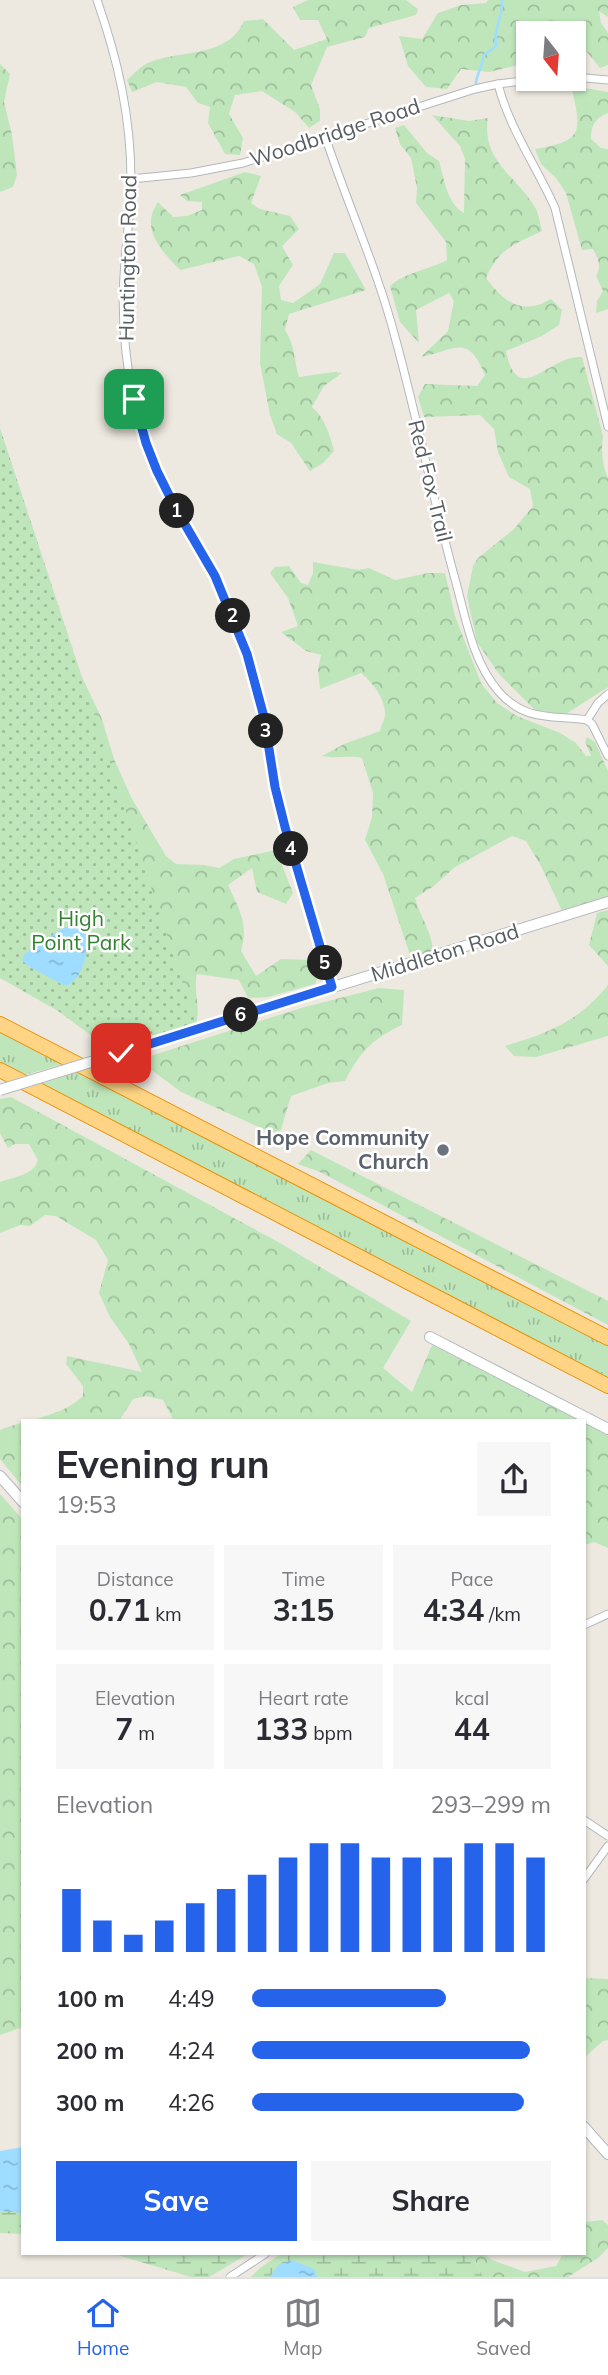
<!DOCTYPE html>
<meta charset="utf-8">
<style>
:root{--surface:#fff;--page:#f7f7f7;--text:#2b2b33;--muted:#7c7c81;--line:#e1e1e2;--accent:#2563eb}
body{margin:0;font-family:Mulish,sans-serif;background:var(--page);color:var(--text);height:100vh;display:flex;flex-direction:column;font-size:26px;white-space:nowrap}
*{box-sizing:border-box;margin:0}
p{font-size:23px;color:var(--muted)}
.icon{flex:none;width:38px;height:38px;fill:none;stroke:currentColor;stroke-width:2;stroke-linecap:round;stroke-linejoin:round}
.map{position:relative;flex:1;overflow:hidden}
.panel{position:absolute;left:21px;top:1419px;width:565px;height:836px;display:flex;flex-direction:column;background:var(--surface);border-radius:0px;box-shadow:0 2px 5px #0004}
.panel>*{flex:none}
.needle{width:46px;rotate:163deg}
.fabs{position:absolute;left:516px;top:21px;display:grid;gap:14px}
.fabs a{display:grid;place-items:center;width:70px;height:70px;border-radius:0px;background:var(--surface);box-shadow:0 2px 5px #0004;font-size:35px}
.pin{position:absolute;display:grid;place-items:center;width:60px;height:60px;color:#fff;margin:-30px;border-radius:14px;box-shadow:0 4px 10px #0006}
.km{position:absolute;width:35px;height:35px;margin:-18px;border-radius:50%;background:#222;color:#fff;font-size:19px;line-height:35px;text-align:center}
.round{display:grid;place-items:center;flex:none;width:74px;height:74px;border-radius:0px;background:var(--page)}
.summary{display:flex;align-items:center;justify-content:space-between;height:119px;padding:0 35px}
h1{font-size:38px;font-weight:700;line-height:52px}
.figures{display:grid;grid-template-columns:repeat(3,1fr);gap:10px;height:119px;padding:7px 35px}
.figures div{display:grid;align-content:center;border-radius:0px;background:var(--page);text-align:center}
.figures b{font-size:30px;font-weight:700}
.figures small{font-size:19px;font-weight:400}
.figures p{font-size:19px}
.chart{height:196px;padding:14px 35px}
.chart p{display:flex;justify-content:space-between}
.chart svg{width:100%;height:126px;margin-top:7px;stroke:var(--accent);stroke-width:6}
.cta{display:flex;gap:14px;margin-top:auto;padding:14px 35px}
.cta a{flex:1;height:80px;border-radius:0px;background:var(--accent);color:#fff;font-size:28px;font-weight:700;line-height:80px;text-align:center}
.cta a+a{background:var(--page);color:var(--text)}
ul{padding:0 35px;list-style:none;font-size:23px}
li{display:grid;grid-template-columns:112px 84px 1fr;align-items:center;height:52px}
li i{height:18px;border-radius:9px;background:var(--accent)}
.tabs{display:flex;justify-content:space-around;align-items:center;height:98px;border-top:2px solid var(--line);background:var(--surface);font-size:19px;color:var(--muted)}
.tabs a{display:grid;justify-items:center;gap:4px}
.tabs .current{color:var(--accent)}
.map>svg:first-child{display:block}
</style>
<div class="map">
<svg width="608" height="2277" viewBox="0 0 608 2277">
<defs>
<pattern id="grass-tufts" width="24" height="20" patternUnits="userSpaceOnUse" patternTransform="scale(1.75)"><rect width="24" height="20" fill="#bfe6bb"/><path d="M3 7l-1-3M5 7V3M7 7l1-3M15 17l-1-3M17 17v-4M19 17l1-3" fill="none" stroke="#9ebe9b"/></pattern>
<pattern id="forest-crowns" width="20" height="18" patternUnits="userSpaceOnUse" patternTransform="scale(1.75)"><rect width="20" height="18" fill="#bfe6bb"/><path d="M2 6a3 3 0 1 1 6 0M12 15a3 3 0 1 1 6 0" fill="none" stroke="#9ebe9b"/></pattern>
<pattern id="wetland-marsh" width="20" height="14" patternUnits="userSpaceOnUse" patternTransform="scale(1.75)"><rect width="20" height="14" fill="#bfe6bb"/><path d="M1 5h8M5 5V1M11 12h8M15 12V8" fill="none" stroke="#9ebe9b"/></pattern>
<pattern id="park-dots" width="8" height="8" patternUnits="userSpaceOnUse" patternTransform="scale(1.75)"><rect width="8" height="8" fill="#bfe6bb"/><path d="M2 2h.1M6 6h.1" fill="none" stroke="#9ebe9b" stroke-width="1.8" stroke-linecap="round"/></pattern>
<pattern id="water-ripples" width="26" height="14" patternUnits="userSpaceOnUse" patternTransform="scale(1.75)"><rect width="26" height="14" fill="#9eddff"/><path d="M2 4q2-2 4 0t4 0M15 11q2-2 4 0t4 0" fill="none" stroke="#84b6d2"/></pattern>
</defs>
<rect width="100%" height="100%" fill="#ede9e0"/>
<g fill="url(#grass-tufts)">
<polygon points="0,1032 63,1064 25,1075 0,1062"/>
<polygon points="78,1072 608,1346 608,1378 41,1084"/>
</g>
<g fill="url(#forest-crowns)">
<path d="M308 0H406L418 9 416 15 369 28 365 37 327 47 311 85 320 109V121L309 128 295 112 262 91 235 95 229 114 243 138 240 155 225 154 208 123 210 107 198 103 186 87 157 82 132 92 127 80C132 76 138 69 144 65 175 48 226 61 244 21L263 19 294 50 327 39 318 20H300L293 7Z"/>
<polygon points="488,0 608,0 608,17 599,11 601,23 608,33 608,65 600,68 587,52 574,43 574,33 561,33 553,25 539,33 528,33 528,39 518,65 489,72 461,69 447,89 426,87 408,66 399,36 422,39 438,13 461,5 486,3"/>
<polygon points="0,64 10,74 4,102 12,135 17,175 13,187 0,192"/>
<path d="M579 87 608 92V113C595 118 591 125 591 139L601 148 608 149V309L596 313 597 301 603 291 596 276C602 267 598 258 593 249L582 250 566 193 556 178 541 164 535 149C580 141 583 135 572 90Z"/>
<path d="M432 115 469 121 488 118C481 161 517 176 536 209 539 215 540 224 542 231 514 245 500 247 486 278 504 302 522 316 551 299L562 310 559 325 542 336 506 351C518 410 549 354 582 357L603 436C601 451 602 465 608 478V687L566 714 536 711 499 674 477 642 467 596 473 566 478 558 514 529 533 506 530 489 509 477 498 452 494 429 480 415 424 417 418 397 425 384 477 386 485 375C467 333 457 350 421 357L448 331 454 301 449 293 416 310 419 343 400 322 390 286C404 273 430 269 447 260L446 242 416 203 417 188 411 158 400 144 395 128 404 125 427 153 439 161C444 178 447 204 464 213L465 159 460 146Z"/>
<path d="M245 172 261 176 251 203 260 209 290 216 299 229 282 246 293 265 279 286 281 300 293 303 320 284 334 253H345L366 290 289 314 285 330C295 344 294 361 299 377L333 372 342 373 324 386 312 407C325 418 330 435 334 451L323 463 310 471 291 443 277 434 270 415 260 363 262 287 254 264 239 256 180 270C162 251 139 229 158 202L173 217 187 216 202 210V202L187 201 180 195Z"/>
<path d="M313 562 359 570 369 568 395 580 428 573H445L455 616 481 683 497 703 517 716 560 733 576 743 586 756H591L585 742 587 737 595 742 608 771V898L563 913 541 866 526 841 512 836 455 867 434 886 415 898C420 917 432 931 433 951L411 958 383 874 365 840 372 817 373 793 362 758C348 755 336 759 322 756L344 744 380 731C381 726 385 719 385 714 385 698 373 683 361 673L320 689 318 669 321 655 306 651 281 632 298 626 288 598 270 573 275 567 289 566 301 583 308 585 313 573Z"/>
<path d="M81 675 102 719 114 759 132 799 166 856 176 864 204 865 219 868 234 859 276 850 293 893 286 904 257 892 252 868 228 885C239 909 249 924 241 951L256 976 281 959 311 960 318 977 315 984 268 997 248 998 239 980 197 974C193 993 201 1004 196 1024L173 1031Z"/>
<polygon points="608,910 608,966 589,945 597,913"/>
<path d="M608 985V1036L536 1057 514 1056 505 1046C549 1033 579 1021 608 985Z"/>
<path d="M379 988 404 990 402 1025C372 1039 360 1052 345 1081L328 1083 291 1096 279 1136 181 1092 138 1060 301 1008Z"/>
<path d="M11 1097 280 1243 411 1321 383 1368 412 1392 432 1345 583 1421H174L163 1400 146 1396 133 1399 119 1421H23V1487L0 1459V1430C27 1419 61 1417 83 1396V1386L66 1364 67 1356 142 1372 129 1344 110 1317 99 1293 108 1260 96 1240 56 1216 45 1215 30 1226 20 1225 0 1233V1182C14 1177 34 1175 38 1160L29 1144H15L8 1148 0 1133V1099Z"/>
<polygon points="311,1150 608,1301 608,1325 320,1172 298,1164"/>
<polygon points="584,1422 608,1434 608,1548 594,1542 585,1545"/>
<polygon points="0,1494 23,1520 23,2027 0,2035"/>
<polygon points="584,1978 608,1979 608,2040 603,2041 585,2057"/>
<polygon points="602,2220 608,2225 608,2248 598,2258 568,2277 483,2277 472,2254 484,2254 492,2260 525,2272 556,2266 563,2254 584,2254 585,2222"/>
</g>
<g fill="url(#wetland-marsh)">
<polygon points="0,2211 23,2213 23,2234 0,2233"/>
<polygon points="114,2254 248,2254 209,2277 191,2277"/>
<polygon points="281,2254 472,2254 483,2277 251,2277 261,2267"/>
</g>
<polygon fill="url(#park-dots)" points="0,428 196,1024 112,1051 58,1011 0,978"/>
<g fill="url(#water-ripples)">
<path d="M65 927H79L84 930C92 945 83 982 65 986L28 966 22 960C23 959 23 956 24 955 26 952 62 928 65 927Z"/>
<polygon points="23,2147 23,2213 0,2211 0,2151"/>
<polygon points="292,2260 314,2269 317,2277 270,2277 278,2265"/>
</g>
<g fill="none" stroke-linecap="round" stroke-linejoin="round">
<path stroke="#9eddff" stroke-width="2.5" d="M476 84C476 74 483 67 483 56L496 46C493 28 503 18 502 0"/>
<defs>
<g id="street">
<path d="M97 0C118 60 131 117 131 181 131 208 127 234 125 261 121 306 124 353 133 398 148 467 182 515 215 575 228 600 238 627 247 654 262 699 266 747 277 793 292 859 313 923 332 987"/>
<polyline points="574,77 608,80"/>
<path d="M498 84C509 128 537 167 555 208L608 427"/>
<path d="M325 136C347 203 377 268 395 337 417 417 433 499 455 579 466 618 472 661 499 692 526 722 552 715 587 720L592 724 608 756"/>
<polyline points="131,179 191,173 243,163 475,89 498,84 538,79"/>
<polyline points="587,720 598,703 608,694"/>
<polyline points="584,1625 608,1614"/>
<polyline points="584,1820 608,1836"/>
<polyline points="584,1879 608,1846"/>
<polyline points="230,2277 265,2254"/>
</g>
<g id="secondary">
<polyline points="120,1053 608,902"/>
<polyline points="430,1337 608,1429"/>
<polyline points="0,1476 23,1502"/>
<polyline points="584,2127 608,2154"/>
</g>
<g id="highway">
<polyline points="0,1024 608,1338"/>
<polyline points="0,1070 608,1386"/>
</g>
</defs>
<use href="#street" stroke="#b3b7bc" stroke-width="9"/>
<use href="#secondary" stroke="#b4b9be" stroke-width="12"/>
<use href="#highway" stroke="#ed8e00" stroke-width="16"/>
<use href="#street" stroke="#fff" stroke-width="7"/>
<use href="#secondary" stroke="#fff" stroke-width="10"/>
<use href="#highway" stroke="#ffd585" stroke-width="14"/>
<defs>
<polyline id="secondary-bridge" points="0,1090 120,1053"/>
</defs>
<use href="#secondary-bridge" stroke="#b4b9be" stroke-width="12" stroke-linecap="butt"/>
<use href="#secondary-bridge" stroke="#fff" stroke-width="10"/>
</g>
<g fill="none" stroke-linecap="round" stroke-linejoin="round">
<defs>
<polyline id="route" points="121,1053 332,987 285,827 275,787 264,717 247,654 215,576 176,509 157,471 146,443 134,399"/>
</defs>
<use href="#route" stroke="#fff" stroke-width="14"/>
<use href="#route" stroke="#2563eb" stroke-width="9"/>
</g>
<circle fill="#6b7280" stroke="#fff" stroke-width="2.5" cx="443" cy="1150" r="7"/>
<g text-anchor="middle" stroke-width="5" stroke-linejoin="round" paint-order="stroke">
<g font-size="21" fill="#595e62" stroke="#fff">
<text transform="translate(335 133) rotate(-18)" y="7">Woodbridge Road</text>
<text transform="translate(128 258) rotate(-89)" y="7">Huntington Road</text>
<text transform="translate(430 481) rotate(76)" y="7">Red Fox Trail</text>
<text transform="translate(445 953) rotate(-17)" y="7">Middleton Road</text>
</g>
<g font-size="21" fill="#33822f" stroke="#fff">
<text x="81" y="926">High<tspan x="81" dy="24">Point Park</tspan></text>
</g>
<g font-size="21" font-weight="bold" fill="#5b616d" stroke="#fff" text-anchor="end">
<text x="429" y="1145">Hope Community<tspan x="429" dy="24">Church</tspan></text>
</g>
</g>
</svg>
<div class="fabs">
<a><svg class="needle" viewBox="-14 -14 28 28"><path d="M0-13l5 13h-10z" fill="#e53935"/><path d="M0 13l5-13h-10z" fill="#7c7c81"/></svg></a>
</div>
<div class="pin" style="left:134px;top:399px;background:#1e9e55"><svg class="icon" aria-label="arrive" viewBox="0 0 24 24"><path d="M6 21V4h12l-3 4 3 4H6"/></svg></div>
<div class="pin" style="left:121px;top:1053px;background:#d93025"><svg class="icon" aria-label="check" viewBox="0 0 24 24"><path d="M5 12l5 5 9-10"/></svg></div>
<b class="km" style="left:177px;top:511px">1</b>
<b class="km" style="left:233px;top:616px">2</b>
<b class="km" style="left:266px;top:731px">3</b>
<b class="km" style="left:291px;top:849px">4</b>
<b class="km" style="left:325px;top:963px">5</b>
<b class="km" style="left:241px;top:1015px">6</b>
<section class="panel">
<div class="summary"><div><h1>Evening run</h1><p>19:53</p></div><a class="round"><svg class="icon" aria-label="share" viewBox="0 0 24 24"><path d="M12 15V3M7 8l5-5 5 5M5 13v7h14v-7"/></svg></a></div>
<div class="figures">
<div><p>Distance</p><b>0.71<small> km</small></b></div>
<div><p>Time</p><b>3:15</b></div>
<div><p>Pace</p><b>4:34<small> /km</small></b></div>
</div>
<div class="figures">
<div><p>Elevation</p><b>7<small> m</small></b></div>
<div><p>Heart rate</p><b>133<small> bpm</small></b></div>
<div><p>kcal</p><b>44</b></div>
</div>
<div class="chart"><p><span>Elevation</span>293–299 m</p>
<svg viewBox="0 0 160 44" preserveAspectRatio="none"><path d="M5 44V22M15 44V33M25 44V38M35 44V33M45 44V27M55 44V22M65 44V17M75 44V11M85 44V6M95 44V6M105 44V11M115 44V11M125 44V11M135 44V6M145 44V6M155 44V11"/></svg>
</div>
<ul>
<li><b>100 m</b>4:49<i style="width:65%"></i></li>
<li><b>200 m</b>4:24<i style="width:93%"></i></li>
<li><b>300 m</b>4:26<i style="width:91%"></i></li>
</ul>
<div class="cta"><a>Save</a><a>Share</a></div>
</section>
</div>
<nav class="tabs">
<a class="current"><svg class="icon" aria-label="home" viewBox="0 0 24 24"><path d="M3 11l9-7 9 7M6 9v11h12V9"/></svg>Home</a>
<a><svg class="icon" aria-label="map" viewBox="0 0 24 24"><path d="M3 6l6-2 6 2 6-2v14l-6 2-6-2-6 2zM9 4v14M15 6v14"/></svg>Map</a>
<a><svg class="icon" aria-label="saved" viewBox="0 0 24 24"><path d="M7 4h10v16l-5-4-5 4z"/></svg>Saved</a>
</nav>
